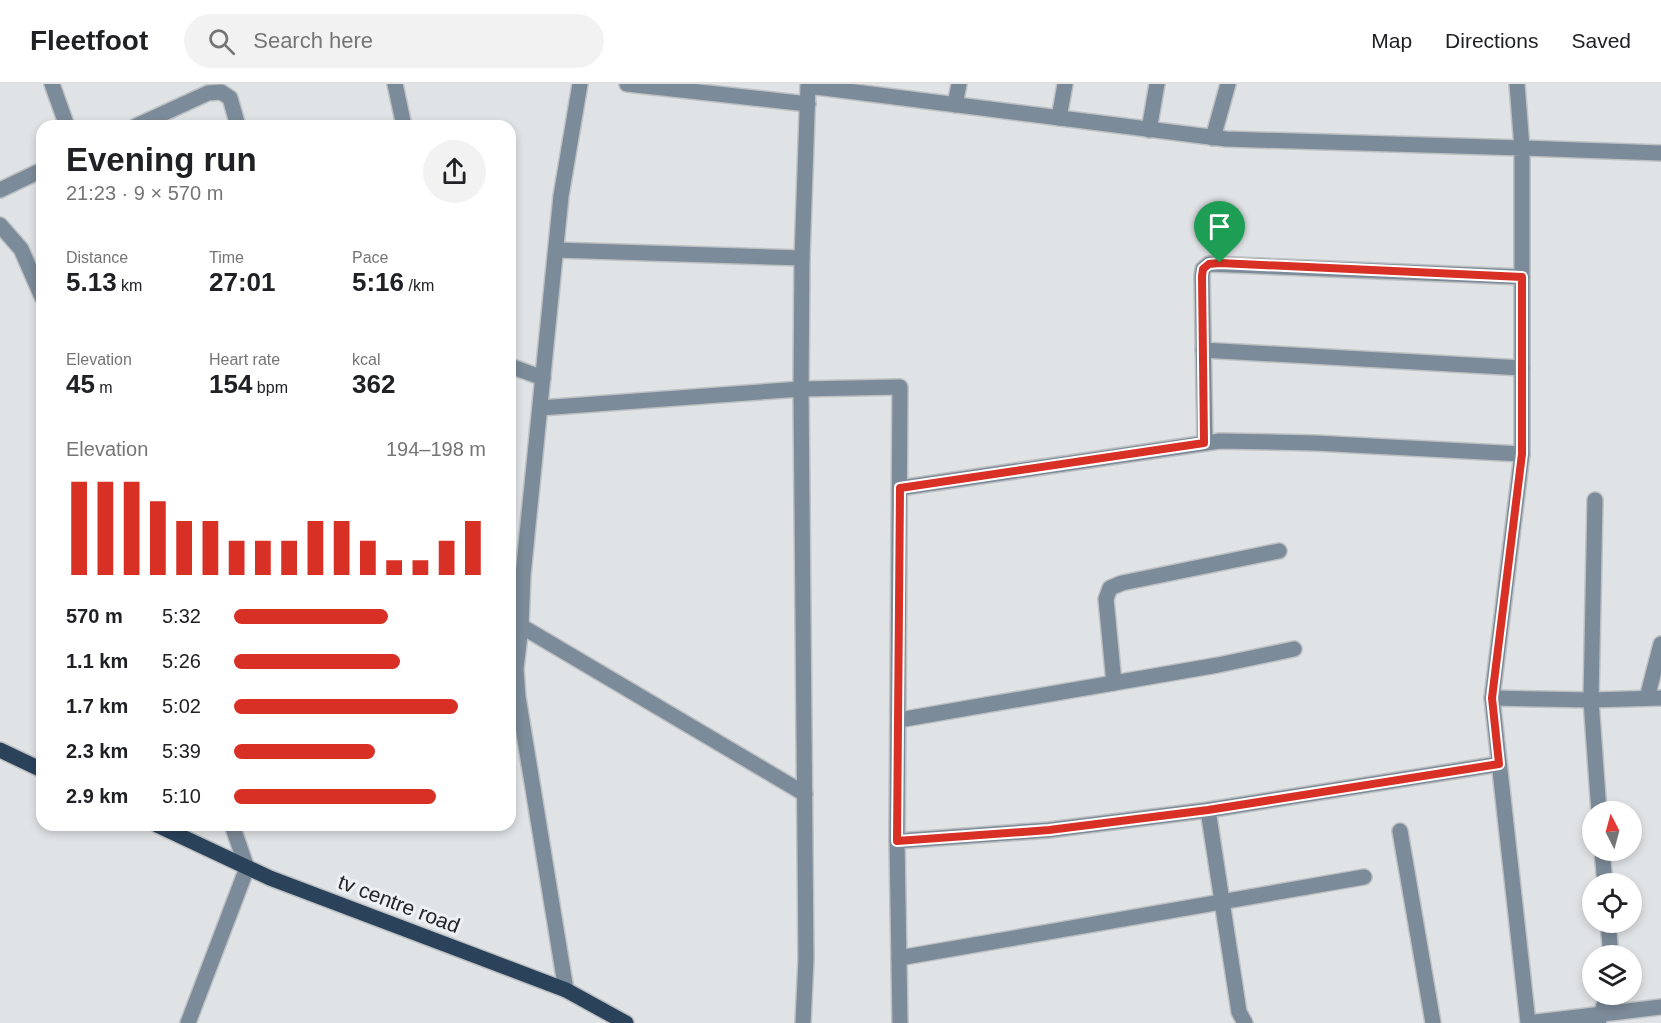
<!DOCTYPE html>
<meta charset="utf-8">
<style>
:root{--surface:#fff;--page:#f2f2f2;--text:#202124;--muted:#757577;--line:#e0e0e0;--accent:#d93025}
body{margin:0;font-family:Arial,sans-serif;background:var(--page);color:var(--text);height:100vh;display:flex;flex-direction:column;font-size:22px;white-space:nowrap}
*{box-sizing:border-box;margin:0}
p{font-size:20px;color:var(--muted)}
.icon{flex:none;width:33px;height:33px;fill:none;stroke:currentColor;stroke-width:2;stroke-linecap:round;stroke-linejoin:round}
.map{position:relative;flex:1;overflow:hidden}
.details{position:absolute;left:36px;top:36px;width:480px;height:711px;display:flex;flex-direction:column;background:var(--surface);border-radius:18px;box-shadow:0 3px 9px #0003}
.details>*{flex:none}
.needle{width:39px;rotate:354deg}
.buttons{position:absolute;left:1582px;top:717px;display:grid;gap:12px}
.buttons a{display:grid;place-items:center;width:60px;height:60px;border-radius:50%;background:var(--surface);box-shadow:0 3px 9px #0003;font-size:30px}
.pin{position:absolute;display:grid;place-items:center;width:51px;height:51px;color:#fff;margin:-62px -26px;border-radius:50% 50% 50% 0;rotate:-45deg;box-shadow:0 0 6px #0007}
.pin .icon{rotate:45deg}
.round{display:grid;place-items:center;flex:none;width:63px;height:63px;border-radius:32px;background:var(--page)}
.overview{display:flex;align-items:center;justify-content:space-between;height:102px;padding:0 30px}
h1{font-size:33px;font-weight:600;line-height:45px}
.metrics{display:grid;grid-template-columns:repeat(3,1fr);gap:9px;height:102px;padding:6px 30px}
.metrics div{display:grid;align-content:center}
.metrics b{font-size:26px;font-weight:600}
.metrics small{font-size:16px;font-weight:400}
.metrics p{font-size:16px}
.chart{height:168px;padding:12px 30px}
.chart p{display:flex;justify-content:space-between}
.chart svg{width:100%;height:108px;margin-top:6px;stroke:var(--accent);stroke-width:6}
ul{padding:0 30px;list-style:none;font-size:20px}
li{display:grid;grid-template-columns:96px 72px 1fr;align-items:center;height:45px}
li i{height:15px;border-radius:8px;background:var(--accent)}
header{display:flex;align-items:center;gap:36px;box-sizing:border-box;height:84px;padding:0 30px;background:var(--surface);border-bottom:2px solid var(--line)}
header strong{font-size:28px}
nav{display:flex;gap:33px;margin-inline-start:auto;font-size:21px}
.search{width:420px;height:54px;background:var(--page);display:flex;align-items:center;gap:15px;box-sizing:border-box;padding:0 21px;border-radius:33px;color:var(--muted);font-size:22px}
.map>svg:first-child{display:block}
</style>
<header>
<strong>Fleetfoot</strong>
<div class="search"><svg class="icon" aria-label="search" viewBox="0 0 24 24"><circle cx="10" cy="10" r="6"/><path d="M15 15l6 6"/></svg>Search here</div>
<nav><a>Map</a><a>Directions</a><a>Saved</a></nav>
</header>
<div class="map">
<svg width="1661" height="939" viewBox="0 0 1661 939">
<rect width="100%" height="100%" fill="#e0e3e6"/>
<g fill="none" stroke-linecap="round" stroke-linejoin="round">
<defs>
<g id="minor">
<polyline points="52,0 67,42"/>
<polyline points="395,0 404,42"/>
<polyline points="627,0 808,20"/>
<polyline points="1517,0 1522,64 1661,69"/>
<polyline points="955,21 959,0"/>
<polyline points="1059,34 1065,0"/>
<polyline points="136,42 208,9 221,8 230,14 238,42"/>
<polyline points="1149,46 1157,0"/>
<polyline points="1213,54 1228,0"/>
<polyline points="0,106 42,86"/>
<polyline points="0,141 21,165 42,213"/>
<polyline points="556,166 802,174"/>
<polyline points="1203,266 1522,284"/>
<polyline points="510,282 543,294"/>
<polyline points="540,324 801,305 806,875 803,939"/>
<polyline points="1205,359 1202,192 1203,185 1209,180 1522,193"/>
<polyline points="900,404 1220,357 1315,359 1522,370"/>
<polyline points="1595,416 1591,616 1599,728"/>
<polyline points="521,542 805,710"/>
<polyline points="1114,599 1106,515 1110,504 1122,499 1279,467"/>
<polyline points="1492,614 1591,616 1661,614"/>
<polyline points="1647,614 1661,560"/>
<polyline points="899,636 1218,581 1294,565"/>
<polyline points="1208,726 1239,928 1245,939"/>
<polyline points="1400,747 1433,939"/>
<polyline points="897,757 1049,746 1208,726 1499,680"/>
<polyline points="1602,766 1605,800"/>
<polyline points="1608,838 1611,872"/>
<polyline points="899,874 1364,793"/>
<polyline points="566,906 518,613 516,585 521,542 523,491 561,112 580,0"/>
<polyline points="1599,936 1608,910"/>
<polyline points="188,939 247,784 232,741"/>
<polyline points="900,939 897,757 900,303 801,305 802,174 808,2 1226,55 1522,64 1522,370 1492,614 1528,939 1661,923"/>
</g>
<g id="major">
<polyline points="0,666 42,686"/>
<polyline points="157,741 270,794 566,906 626,939"/>
</g>
</defs>
<use href="#minor" stroke="#bec1c3" stroke-width="18"/>
<use href="#major" stroke="#bec1c3" stroke-width="18"/>
<use href="#minor" stroke="#7c8b99" stroke-width="15"/>
<use href="#major" stroke="#2a435b" stroke-width="15"/>
</g>
<g fill="none" stroke-linecap="round" stroke-linejoin="round">
<defs>
<polygon id="route" points="1220,179 1522,193 1522,370 1492,614 1499,680 1208,726 1049,746 897,757 900,404 1204,359 1202,192 1203,185 1209,180"/>
</defs>
<use href="#route" stroke="#fff" stroke-width="12"/>
<use href="#route" stroke="#d93025" stroke-width="8"/>
</g>
<g text-anchor="middle" stroke-width="6" stroke-linejoin="round" paint-order="stroke">
<g font-size="21" fill="#232425" stroke="#edf1f3">
<text transform="translate(399 820) rotate(21)" y="7">tv centre road</text>
</g>
</g>
</svg>
<div class="buttons">
<a><svg class="needle" viewBox="-14 -14 28 28"><path d="M0-13l5 13h-10z" fill="#e53935"/><path d="M0 13l5-13h-10z" fill="#757577"/></svg></a>
<a><svg class="icon" aria-label="locate" viewBox="0 0 24 24"><circle cx="12" cy="12" r="6"/><path d="M12 2v4M12 18v4M2 12h4M18 12h4"/></svg></a>
<a><svg class="icon" aria-label="layers" viewBox="0 0 24 24"><path d="M12 4l9 5-9 5-9-5zM3 14l9 5 9-5"/></svg></a>
</div>
<div class="pin" style="left:1220px;top:179px;background:#1e9e55"><svg class="icon" aria-label="arrive" viewBox="0 0 24 24"><path d="M6 21V4h12l-3 4 3 4H6"/></svg></div>
<section class="details">
<div class="overview"><div><h1>Evening run</h1><p>21:23 · 9 × 570 m</p></div><a class="round"><svg class="icon" aria-label="share" viewBox="0 0 24 24"><path d="M12 15V3M7 8l5-5 5 5M5 13v7h14v-7"/></svg></a></div>
<div class="metrics">
<div><p>Distance</p><b>5.13<small> km</small></b></div>
<div><p>Time</p><b>27:01</b></div>
<div><p>Pace</p><b>5:16<small> /km</small></b></div>
</div>
<div class="metrics">
<div><p>Elevation</p><b>45<small> m</small></b></div>
<div><p>Heart rate</p><b>154<small> bpm</small></b></div>
<div><p>kcal</p><b>362</b></div>
</div>
<div class="chart"><p><span>Elevation</span>194–198 m</p>
<svg viewBox="0 0 160 44" preserveAspectRatio="none"><path d="M5 44V6M15 44V6M25 44V6M35 44V14M45 44V22M55 44V22M65 44V30M75 44V30M85 44V30M95 44V22M105 44V22M115 44V30M125 44V38M135 44V38M145 44V30M155 44V22"/></svg>
</div>
<ul>
<li><b>570 m</b>5:32<i style="width:61%"></i></li>
<li><b>1.1 km</b>5:26<i style="width:66%"></i></li>
<li><b>1.7 km</b>5:02<i style="width:89%"></i></li>
<li><b>2.3 km</b>5:39<i style="width:56%"></i></li>
<li><b>2.9 km</b>5:10<i style="width:80%"></i></li>
</ul>
</section>
</div>
